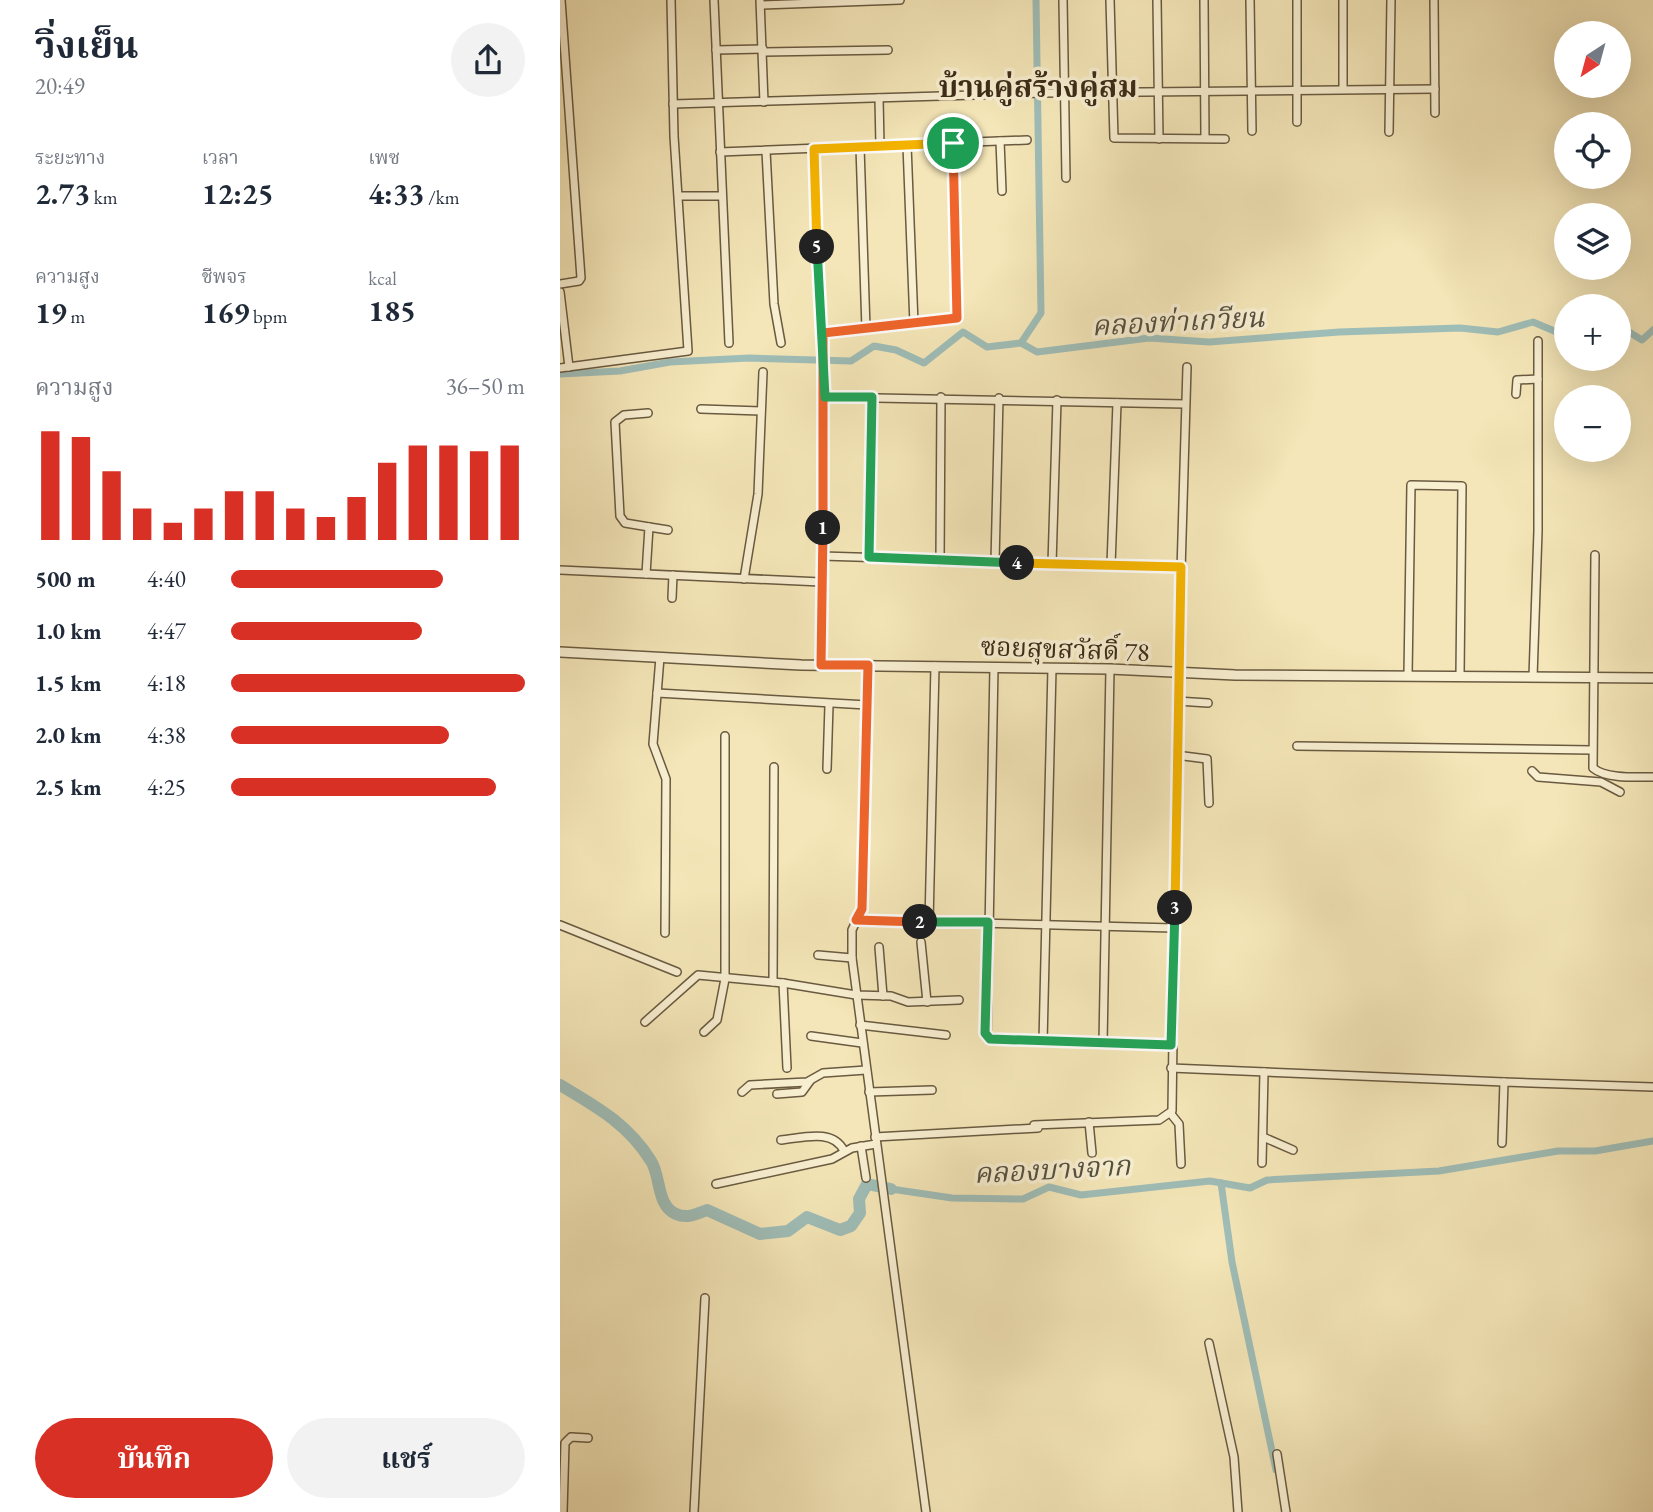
<!DOCTYPE html>
<html lang="th">
<meta charset="utf-8">
<style>
:root{--surface:#fff;--page:#f2f2f3;--text:#1f2937;--muted:#747a83;--accent:#d93025}
body{margin:0;font-family:"EB Garamond","Noto Serif Thai",serif;background:var(--page);color:var(--text);height:100vh;display:flex;flex-direction:column;font-size:26px;white-space:nowrap}
*{box-sizing:border-box;margin:0}
p{font-size:23px;color:var(--muted)}
.icon{flex:none;width:38px;height:38px;fill:none;stroke:currentColor;stroke-width:2;stroke-linecap:round;stroke-linejoin:round}
.map{position:relative;flex:1;overflow:hidden}
.details{display:flex;flex-direction:column;background:var(--surface);width:560px}
.details>*{flex:none}
.needle{width:46px;rotate:216deg}
.tools{position:absolute;left:994px;top:21px;display:grid;gap:14px}
.tools a{display:grid;place-items:center;width:77px;height:77px;border-radius:50%;background:var(--surface);box-shadow:0 7px 28px #0002;font-size:35px}
.pin{position:absolute;display:grid;place-items:center;width:60px;height:60px;color:#fff;margin:-30px;border:4px solid #fff;border-radius:50%;box-shadow:0 2px 7px #0007}
.km{position:absolute;width:35px;height:35px;margin:-18px;border-radius:50%;background:#222;color:#fff;font-size:19px;line-height:35px;text-align:center}
.round{display:grid;place-items:center;flex:none;width:74px;height:74px;border-radius:37px;background:var(--page)}
.overview{display:flex;align-items:center;justify-content:space-between;height:119px;padding:0 35px}
h1{font-size:38px;font-weight:700;line-height:52px}
.metrics{display:grid;grid-template-columns:repeat(3,1fr);gap:10px;height:119px;padding:7px 35px}
.metrics div{display:grid;align-content:center}
.metrics b{font-size:30px;font-weight:700}
.metrics small{font-size:19px;font-weight:400}
.metrics p{font-size:19px}
.chart{height:196px;padding:14px 35px}
.chart p{display:flex;justify-content:space-between}
.chart svg{width:100%;height:126px;margin-top:7px;stroke:var(--accent);stroke-width:6}
.action{display:flex;gap:14px;margin-top:auto;padding:14px 35px}
.action a{flex:1;height:80px;border-radius:42px;background:var(--accent);color:#fff;font-size:28px;font-weight:700;line-height:80px;text-align:center}
.action a+a{background:var(--page);color:var(--text)}
ul{padding:0 35px;list-style:none;font-size:23px}
li{display:grid;grid-template-columns:112px 84px 1fr;align-items:center;height:52px}
li i{height:18px;border-radius:9px;background:var(--accent)}
main{display:flex;flex:1;min-height:0}
.map>svg:first-child{display:block}
</style>
<main>
<section class="details">
<div class="overview"><div><h1>วิ่งเย็น</h1><p>20:49</p></div><a class="round"><svg class="icon" aria-label="share" viewBox="0 0 24 24"><path d="M12 15V3M7 8l5-5 5 5M5 13v7h14v-7"/></svg></a></div>
<div class="metrics">
<div><p>ระยะทาง</p><b>2.73<small> km</small></b></div>
<div><p>เวลา</p><b>12:25</b></div>
<div><p>เพซ</p><b>4:33<small> /km</small></b></div>
</div>
<div class="metrics">
<div><p>ความสูง</p><b>19<small> m</small></b></div>
<div><p>ชีพจร</p><b>169<small> bpm</small></b></div>
<div><p>kcal</p><b>185</b></div>
</div>
<div class="chart"><p><span>ความสูง</span>36–50 m</p>
<svg viewBox="0 0 160 44" preserveAspectRatio="none"><path d="M5 44V6M15 44V8M25 44V20M35 44V33M45 44V38M55 44V33M65 44V27M75 44V27M85 44V33M95 44V36M105 44V29M115 44V17M125 44V11M135 44V11M145 44V13M155 44V11"/></svg>
</div>
<ul>
<li><b>500 m</b>4:40<i style="width:72%"></i></li>
<li><b>1.0 km</b>4:47<i style="width:65%"></i></li>
<li><b>1.5 km</b>4:18<i style="width:100%"></i></li>
<li><b>2.0 km</b>4:38<i style="width:74%"></i></li>
<li><b>2.5 km</b>4:25<i style="width:90%"></i></li>
</ul>
<div class="action"><a>บันทึก</a><a>แชร์</a></div>
</section>
<div class="map">
<svg width="1093" height="1512" viewBox="0 0 1093 1512">
<rect width="100%" height="100%" fill="#f4e6b8"/>
<filter id="stains"><feTurbulence type="fractalNoise" baseFrequency=".00286" numOctaves="4"/><feColorMatrix values="0 0 0 0 .2 0 0 0 0 .09 0 0 0 0 .02 0 0 0 .5 -.17"/></filter>
<radialGradient id="worn" r=".72"><stop offset=".6" stop-color="#630" stop-opacity="0"/><stop offset="1" stop-color="#630" stop-opacity=".3"/></radialGradient>
<g fill="none" stroke-linecap="round" stroke-linejoin="round">
<g stroke="#9fbdb7" stroke-width="7">
<polyline points="1059,326 1082,340 1093,330"/>
<polyline points="461,343 481,313 476,0"/>
<polyline points="0,374 60,371 110,362 189,358 291,361 314,346 336,350 364,363 403,332 427,347 461,343 477,352 589,338 649,342 779,332 900,328 938,332 973,322 999,333 1006,327"/>
<polyline points="661,1183 672,1262 716,1470"/>
<polyline points="331,1189 392,1198 463,1199 489,1187 521,1195 650,1181 690,1188 707,1180 879,1171 998,1151 1035,1151 1093,1141"/>
</g>
<path stroke="#9fbdb7" stroke-width="12" d="M0 1085C37 1107 68 1124 91 1161 101 1176 96 1205 116 1214 127 1219 137 1214 147 1210L200 1234 228 1231 247 1217 280 1230 291 1226 300 1213 299 1199 307 1184 331 1189"/>
<defs>
<g id="minor">
<polyline points="154,0 169,343"/>
<polyline points="200,0 204,102"/>
<polyline points="503,0 506,178"/>
<polyline points="550,0 554,138 665,139"/>
<polyline points="597,0 599,139"/>
<polyline points="644,0 645,138"/>
<polyline points="690,0 692,131"/>
<polyline points="737,0 737,122"/>
<polyline points="783,0 783,89"/>
<polyline points="874,0 875,113"/>
<polyline points="201,5 340,0"/>
<polyline points="156,50 203,49"/>
<polyline points="204,52 328,50"/>
<polyline points="319,98 320,146"/>
<polyline points="113,104 482,93 875,89"/>
<polyline points="829,132 831,0"/>
<polyline points="440,141 442,191"/>
<polyline points="347,145 354,324"/>
<polyline points="300,147 306,329"/>
<polyline points="254,149 257,279 265,370 261,665"/>
<polyline points="206,151 214,304 221,343"/>
<polyline points="160,152 467,140"/>
<polyline points="119,196 162,196"/>
<polyline points="0,284 19,281 21,278 1,0"/>
<polyline points="0,292 9,367"/>
<polyline points="263,333 397,318 393,143"/>
<polyline points="0,368 128,351 114,136 111,0"/>
<polyline points="956,394 957,380 978,379"/>
<polyline points="265,397 625,404"/>
<polyline points="141,409 201,411"/>
<polyline points="89,527 108,530"/>
<path d="M1035 555 1033 768C1046 779 1076 777 1093 777"/>
<polyline points="262,556 621,567"/>
<polyline points="308,557 312,397"/>
<polyline points="380,562 381,397"/>
<polyline points="435,562 439,398"/>
<polyline points="492,564 497,400"/>
<polyline points="551,565 557,403"/>
<polyline points="0,570 261,582"/>
<polyline points="86,574 89,527 65,523 60,516 55,422 64,415 88,413"/>
<polyline points="184,579 198,494 203,372"/>
<polyline points="112,598 113,575"/>
<polyline points="100,657 93,744 106,779 105,933"/>
<polyline points="308,665 302,909 292,930 292,958 366,1512"/>
<polyline points="434,667 427,1037 483,1042 611,1045"/>
<polyline points="848,675 851,485 902,486 900,676"/>
<polyline points="973,677 978,531 978,341"/>
<polyline points="97,693 307,705"/>
<polyline points="617,701 648,703"/>
<polyline points="737,746 1032,750"/>
<polyline points="616,755 647,759 649,803"/>
<polyline points="267,769 269,705"/>
<polyline points="972,771 978,777 1041,782 1060,792"/>
<polyline points="296,920 614,928"/>
<polyline points="369,923 375,666"/>
<polyline points="0,925 117,972"/>
<polyline points="361,942 367,1002"/>
<polyline points="319,947 323,996"/>
<polyline points="258,955 292,958"/>
<polyline points="213,982 214,767"/>
<polyline points="223,983 227,1068"/>
<polyline points="85,1022 138,975 223,983 296,995 331,996 348,1002 399,1000"/>
<polyline points="300,1025 386,1035"/>
<polyline points="144,1032 157,1020 165,979 165,736"/>
<polyline points="251,1036 302,1043"/>
<polyline points="483,1042 492,668"/>
<polyline points="543,1043 550,669"/>
<polyline points="611,1068 944,1082"/>
<polyline points="182,1092 190,1085 247,1082 263,1073 306,1070"/>
<polyline points="309,1092 372,1090"/>
<polyline points="217,1094 242,1092 250,1081"/>
<polyline points="611,1114 619,1124 621,1164"/>
<polyline points="529,1122 532,1153"/>
<polyline points="474,1125 599,1120 612,1111 618,673 627,367"/>
<polyline points="315,1137 478,1128"/>
<polyline points="703,1137 733,1150"/>
<path d="M221 1140C242 1138 273 1128 284 1151"/>
<polyline points="942,1143 944,1082 1093,1087"/>
<polyline points="301,1146 306,1178"/>
<polyline points="702,1163 704,1072"/>
<polyline points="156,1184 272,1159 292,1148 316,1144"/>
<polyline points="649,1343 674,1457 678,1512"/>
<polyline points="717,1454 726,1512"/>
<polyline points="3,1512 5,1443 11,1437 28,1438"/>
<polyline points="134,1512 145,1298"/>
</g>
<polyline id="tertiary" points="0,652 241,665 550,669 675,675 1093,678"/>
</defs>
<use href="#minor" stroke="#695a40" stroke-width="10"/>
<use href="#tertiary" stroke="#695a40" stroke-width="12"/>
<use href="#minor" stroke="#f8efd1" stroke-width="7"/>
<use href="#tertiary" stroke="#f8efd1" stroke-width="9"/>
</g>
<g fill="none" stroke-linecap="round" stroke-linejoin="round">
<defs>
<polyline id="split-1" points="263,528 263,333 397,318 393,143"/>
<polyline id="split-2" points="263,528 261,665 308,665 302,909 296,920 360,922"/>
<polyline id="split-3" points="360,922 428,922 425,1033 430,1039 611,1045 615,908"/>
<polyline id="split-4" points="457,563 621,567 615,908"/>
<polyline id="split-5" points="257,247 265,397 312,397 309,557 457,563"/>
<polyline id="split-6" points="257,247 254,149 393,143"/>
</defs>
<use href="#split-1" stroke="#fff" stroke-width="14"/>
<use href="#split-2" stroke="#fff" stroke-width="14"/>
<use href="#split-3" stroke="#fff" stroke-width="14"/>
<use href="#split-4" stroke="#fff" stroke-width="14"/>
<use href="#split-5" stroke="#fff" stroke-width="14"/>
<use href="#split-6" stroke="#fff" stroke-width="14"/>
<use href="#split-1" stroke="#f0652b" stroke-width="9"/>
<use href="#split-2" stroke="#f0652b" stroke-width="9"/>
<use href="#split-3" stroke="#22a559" stroke-width="9"/>
<use href="#split-4" stroke="#f5b400" stroke-width="9"/>
<use href="#split-5" stroke="#22a559" stroke-width="9"/>
<use href="#split-6" stroke="#f5b400" stroke-width="9"/>
</g>
<g text-anchor="middle" stroke-width="7" stroke-linejoin="round" paint-order="stroke">
<g font-size="26" fill="#3b2b18" stroke="#f8efd1">
<text transform="translate(505 649) rotate(2)" y="9">ซอยสุขสวัสดิ์ 78</text>
</g>
<g font-size="28" font-style="italic" fill="#545040" stroke="#f8efd1">
<text transform="translate(618 321) rotate(-3)" y="10">คลองท่าเกวียน</text>
<text transform="translate(492 1169) rotate(-3)" y="10">คลองบางจาก</text>
</g>
<g font-size="30" font-weight="bold" fill="#3b2b18" stroke="#f8efd1">
<text x="478" y="97">บ้านคู่สร้างคู่สม</text>
</g>
</g>
<rect width="100%" height="100%" filter="url(#stains)"/>
<rect width="100%" height="100%" fill="url(#worn)"/>
</svg>
<div class="tools">
<a><svg class="needle" viewBox="-14 -14 28 28"><path d="M0-13l5 13h-10z" fill="#e53935"/><path d="M0 13l5-13h-10z" fill="#747a83"/></svg></a>
<a><svg class="icon" aria-label="locate" viewBox="0 0 24 24"><circle cx="12" cy="12" r="6"/><path d="M12 2v4M12 18v4M2 12h4M18 12h4"/></svg></a>
<a><svg class="icon" aria-label="layers" viewBox="0 0 24 24"><path d="M12 4l9 5-9 5-9-5zM3 14l9 5 9-5"/></svg></a>
<a>+</a>
<a>−</a>
</div>
<div class="pin" style="left:393px;top:143px;background:#1e9e55"><svg class="icon" aria-label="arrive" viewBox="0 0 24 24"><path d="M6 21V4h12l-3 4 3 4H6"/></svg></div>
<b class="km" style="left:263px;top:528px">1</b>
<b class="km" style="left:360px;top:922px">2</b>
<b class="km" style="left:615px;top:908px">3</b>
<b class="km" style="left:457px;top:563px">4</b>
<b class="km" style="left:257px;top:247px">5</b>
</div>
</main>
